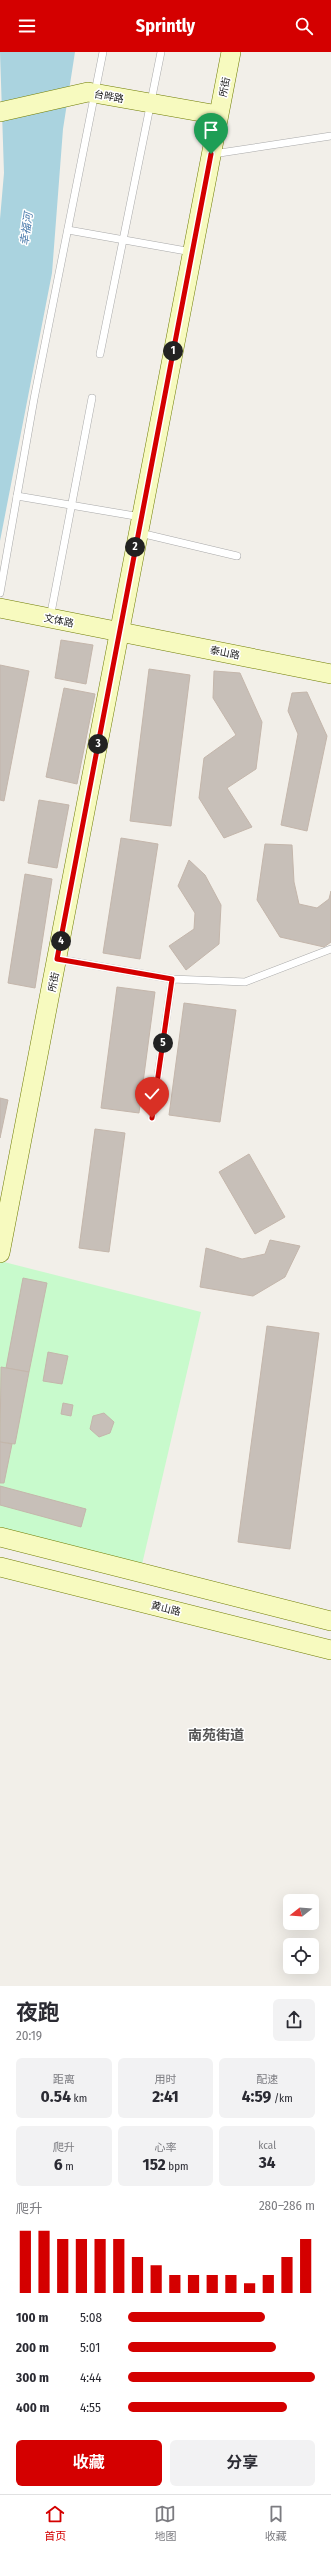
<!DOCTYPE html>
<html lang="zh">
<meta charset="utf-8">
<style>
:root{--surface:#fff;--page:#f2f2f3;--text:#2b2b33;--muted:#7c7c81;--line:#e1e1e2;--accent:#d40000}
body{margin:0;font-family:"Fira Sans Condensed","Noto Sans SC",sans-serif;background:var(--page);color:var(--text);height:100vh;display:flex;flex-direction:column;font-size:15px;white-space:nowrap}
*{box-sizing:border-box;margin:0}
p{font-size:13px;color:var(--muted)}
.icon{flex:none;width:22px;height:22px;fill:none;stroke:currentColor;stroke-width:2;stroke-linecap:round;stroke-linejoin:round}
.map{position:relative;height:1934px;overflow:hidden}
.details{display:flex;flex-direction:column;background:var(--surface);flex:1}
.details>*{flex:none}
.needle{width:26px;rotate:253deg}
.controls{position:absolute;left:283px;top:1842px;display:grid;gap:8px}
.controls a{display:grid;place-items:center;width:36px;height:36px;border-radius:6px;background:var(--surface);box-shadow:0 4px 16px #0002;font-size:20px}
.pin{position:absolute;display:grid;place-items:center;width:34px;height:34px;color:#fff;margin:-41px -17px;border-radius:50% 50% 50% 0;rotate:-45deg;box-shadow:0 0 4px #0007}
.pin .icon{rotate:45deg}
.km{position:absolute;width:20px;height:20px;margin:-10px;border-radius:50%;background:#222;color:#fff;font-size:11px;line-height:20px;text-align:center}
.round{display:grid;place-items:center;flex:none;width:42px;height:42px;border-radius:6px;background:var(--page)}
.head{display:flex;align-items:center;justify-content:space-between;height:68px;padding:0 16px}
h1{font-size:22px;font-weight:700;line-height:30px}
.stats{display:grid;grid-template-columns:repeat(3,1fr);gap:6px;height:68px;padding:4px 16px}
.stats div{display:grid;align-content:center;border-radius:6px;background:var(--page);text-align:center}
.stats b{font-size:17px;font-weight:700}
.stats small{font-size:11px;font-weight:400}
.stats p{font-size:11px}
.chart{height:112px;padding:8px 16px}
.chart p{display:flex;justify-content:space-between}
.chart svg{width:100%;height:72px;margin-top:4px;stroke:var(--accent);stroke-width:6}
.action{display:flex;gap:8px;margin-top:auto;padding:8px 16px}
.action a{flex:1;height:46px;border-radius:6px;background:var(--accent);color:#fff;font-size:16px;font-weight:700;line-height:46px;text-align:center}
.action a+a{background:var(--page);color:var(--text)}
ul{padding:0 16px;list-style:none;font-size:13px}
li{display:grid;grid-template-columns:64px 48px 1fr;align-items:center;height:30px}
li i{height:10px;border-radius:5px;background:var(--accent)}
header{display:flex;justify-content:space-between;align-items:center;height:52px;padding:0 16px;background:var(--accent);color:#fff;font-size:18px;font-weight:700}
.tabs{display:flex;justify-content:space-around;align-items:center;height:56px;border-top:1px solid var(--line);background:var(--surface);font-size:11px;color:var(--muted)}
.tabs a{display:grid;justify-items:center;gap:2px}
.tabs .active{color:var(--accent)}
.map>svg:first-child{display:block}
</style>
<header><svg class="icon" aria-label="menu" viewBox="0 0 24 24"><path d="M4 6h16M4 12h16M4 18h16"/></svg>Sprintly<svg class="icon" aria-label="search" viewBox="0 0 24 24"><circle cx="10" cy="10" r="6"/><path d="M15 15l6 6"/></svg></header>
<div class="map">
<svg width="331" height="1934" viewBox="0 0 331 1934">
<rect width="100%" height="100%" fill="#f2efe9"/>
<polygon fill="#c8facc" points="0,1209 201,1260 140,1521 0,1485"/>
<polygon fill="#aad3df" points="0,0 75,0 63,77 52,221 0,489 0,167 4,121"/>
<g fill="#c7bfb8" stroke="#c4b6ab">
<polygon points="61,588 93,593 86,632 55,626"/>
<polygon points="0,613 29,619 4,749 0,748"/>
<polygon points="149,617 190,623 171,774 130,769"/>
<polygon points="214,619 240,621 262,670 256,717 227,736 252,775 224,786 199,746 204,706 236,683 213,646"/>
<polygon points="64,636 95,642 77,732 46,725"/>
<polygon points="307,640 327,684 307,779 281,773 298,682 288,659 292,641"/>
<polygon points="39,748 69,753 57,816 28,811"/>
<polygon points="121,786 158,792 140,907 103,901"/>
<polygon points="265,792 292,793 294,830 299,852 317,856 329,847 331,839 331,890 324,895 280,885 257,848"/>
<polygon points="189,808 205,823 221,853 219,892 186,918 169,894 194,877 195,861 178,834"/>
<polygon points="25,822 52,827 35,936 8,931"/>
<polygon points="117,935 155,940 139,1061 101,1056"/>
<polygon points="184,951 236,958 220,1070 169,1063"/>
<polygon points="0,1046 8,1048 0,1086"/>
<polygon points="95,1077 125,1081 109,1200 79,1196"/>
<polygon points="249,1102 285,1165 255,1182 219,1120"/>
<polygon points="270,1188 300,1194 285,1225 253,1244 200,1235 206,1196 242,1207 265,1202"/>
<polygon points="23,1226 47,1231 29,1320 6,1316"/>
<polygon points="267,1274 319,1281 290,1497 238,1490"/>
<polygon points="48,1300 68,1304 62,1332 43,1329"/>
<polygon points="1,1315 29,1320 15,1392 0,1390"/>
<polygon points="63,1351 73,1353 71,1364 61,1362"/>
<polygon points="104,1361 114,1370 110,1381 99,1385 90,1377 93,1364"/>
<polygon points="0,1390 12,1392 4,1431 0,1431"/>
<polygon points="0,1434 86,1457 81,1475 0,1453"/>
</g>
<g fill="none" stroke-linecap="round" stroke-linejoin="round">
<defs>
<g id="lane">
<polyline points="213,102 331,84"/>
<polyline points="68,178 192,200"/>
<polyline points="100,302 161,0"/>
<polyline points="17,444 141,465"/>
<polyline points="140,481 237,504"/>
<polyline points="0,541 34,347 103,0"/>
<polyline points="50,566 92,346"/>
<polyline points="58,907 172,927"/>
<polyline points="152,1065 172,927 245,930 331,897"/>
</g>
<g id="secondary">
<polyline points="0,60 88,40 218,63"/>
<polyline points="0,556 331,622"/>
<polyline points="0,1201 231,0"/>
<polyline points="0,1485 331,1569"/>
<polyline points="0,1515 331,1598"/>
</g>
</defs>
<use href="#lane" stroke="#a9a9a9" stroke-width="8"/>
<use href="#secondary" stroke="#707d05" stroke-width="20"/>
<use href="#lane" stroke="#fff" stroke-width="7"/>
<use href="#secondary" stroke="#f7fabf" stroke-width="19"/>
</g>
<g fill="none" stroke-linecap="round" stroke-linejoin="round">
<defs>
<polyline id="route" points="152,1066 172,927 57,907 211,102"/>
</defs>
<use href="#route" stroke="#fff" stroke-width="8"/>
<use href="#route" stroke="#d40000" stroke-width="5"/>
</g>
<g text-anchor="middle" stroke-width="3" stroke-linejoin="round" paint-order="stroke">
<g font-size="10" fill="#222" stroke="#fff">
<text transform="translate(224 35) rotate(-79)" y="4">所街</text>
<text transform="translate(109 44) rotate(10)" y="4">台晔路</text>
<text transform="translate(59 568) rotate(11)" y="4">文体路</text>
<text transform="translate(225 600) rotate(11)" y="4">泰山路</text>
<text transform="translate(53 930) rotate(-79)" y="4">所街</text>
<text transform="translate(166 1556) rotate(14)" y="4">黄山路</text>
</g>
<g font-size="11" font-style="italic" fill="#4a7aab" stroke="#fff">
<text transform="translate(26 177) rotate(-82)" y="4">幸福河</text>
</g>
<g font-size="14" font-weight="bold" fill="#555" stroke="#fff">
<text x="216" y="1688">南苑街道</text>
</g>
</g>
</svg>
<div class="controls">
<a><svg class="needle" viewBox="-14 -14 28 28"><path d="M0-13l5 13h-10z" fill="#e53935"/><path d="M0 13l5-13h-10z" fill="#7c7c81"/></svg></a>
<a><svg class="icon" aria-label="locate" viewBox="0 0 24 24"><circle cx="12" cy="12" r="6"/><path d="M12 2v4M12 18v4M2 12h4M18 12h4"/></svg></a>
</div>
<div class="pin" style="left:211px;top:102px;background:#1e9e55"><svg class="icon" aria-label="arrive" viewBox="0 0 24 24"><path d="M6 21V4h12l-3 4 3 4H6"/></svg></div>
<div class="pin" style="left:152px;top:1066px;background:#d93025"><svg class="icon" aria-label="check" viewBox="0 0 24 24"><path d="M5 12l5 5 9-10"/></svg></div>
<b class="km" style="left:173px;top:299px">1</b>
<b class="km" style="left:135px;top:495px">2</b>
<b class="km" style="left:98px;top:692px">3</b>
<b class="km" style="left:61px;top:889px">4</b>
<b class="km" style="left:163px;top:991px">5</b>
</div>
<section class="details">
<div class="head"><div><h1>夜跑</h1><p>20:19</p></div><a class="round"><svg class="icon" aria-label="share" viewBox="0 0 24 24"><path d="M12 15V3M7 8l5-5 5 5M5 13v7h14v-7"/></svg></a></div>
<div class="stats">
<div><p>距离</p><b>0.54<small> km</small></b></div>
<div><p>用时</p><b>2:41</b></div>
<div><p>配速</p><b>4:59<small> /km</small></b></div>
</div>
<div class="stats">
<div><p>爬升</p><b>6<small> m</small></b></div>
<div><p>心率</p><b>152<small> bpm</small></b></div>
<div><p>kcal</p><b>34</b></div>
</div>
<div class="chart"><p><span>爬升</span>280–286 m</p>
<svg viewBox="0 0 160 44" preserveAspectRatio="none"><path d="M5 44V6M15 44V6M25 44V11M35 44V11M45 44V11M55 44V11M65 44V22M75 44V27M85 44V33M95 44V33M105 44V33M115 44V33M125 44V38M135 44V33M145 44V22M155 44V11"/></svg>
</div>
<ul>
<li><b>100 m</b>5:08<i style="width:73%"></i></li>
<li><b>200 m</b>5:01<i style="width:79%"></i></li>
<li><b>300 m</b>4:44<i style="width:100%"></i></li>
<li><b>400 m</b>4:55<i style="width:85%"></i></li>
</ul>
<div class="action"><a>收藏</a><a>分享</a></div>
</section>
<nav class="tabs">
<a class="active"><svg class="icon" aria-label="home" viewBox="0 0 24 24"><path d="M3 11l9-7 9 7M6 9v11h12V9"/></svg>首页</a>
<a><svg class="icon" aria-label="map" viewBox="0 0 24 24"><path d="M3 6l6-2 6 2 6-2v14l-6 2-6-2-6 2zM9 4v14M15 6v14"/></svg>地图</a>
<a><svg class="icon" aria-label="saved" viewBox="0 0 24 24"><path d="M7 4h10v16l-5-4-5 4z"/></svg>收藏</a>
</nav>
